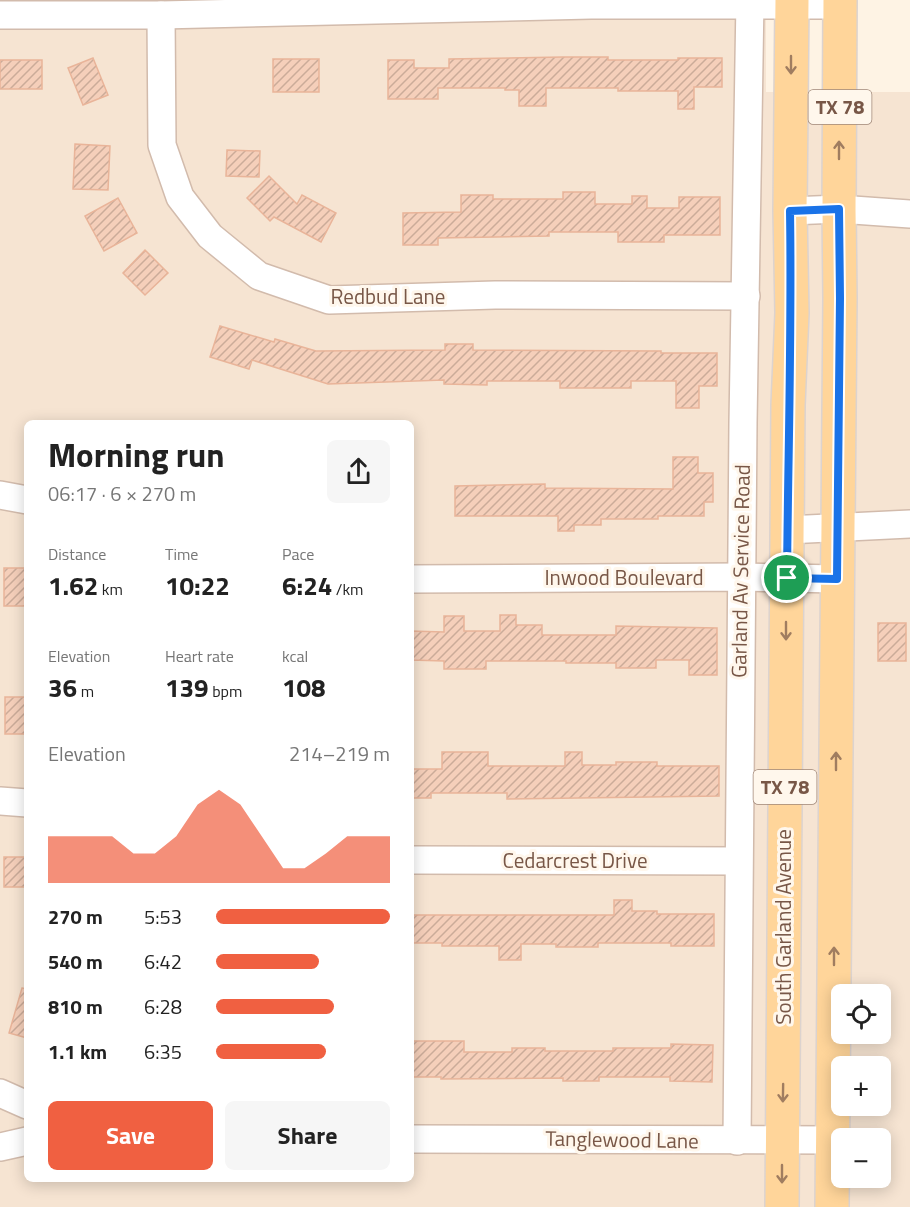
<!DOCTYPE html>
<meta charset="utf-8">
<style>
:root{--surface:#fff;--page:#f6f6f6;--text:#222;--muted:#767676;--accent:#f06041}
body{margin:0;font-family:"Titillium Web",sans-serif;background:var(--page);color:var(--text);height:100vh;display:flex;flex-direction:column;font-size:22px;white-space:nowrap}
*{box-sizing:border-box;margin:0}
p{font-size:20px;color:var(--muted)}
.icon{flex:none;width:33px;height:33px;fill:none;stroke:currentColor;stroke-width:2;stroke-linecap:round;stroke-linejoin:round}
.map{position:relative;flex:1;overflow:hidden}
.details{position:absolute;left:24px;top:420px;width:390px;height:762px;display:flex;flex-direction:column;background:var(--surface);border-radius:9px;box-shadow:0 3px 15px #0003}
.details>*{flex:none}
.fabs{position:absolute;left:831px;top:984px;display:grid;gap:12px}
.fabs a{display:grid;place-items:center;width:60px;height:60px;border-radius:9px;background:var(--surface);box-shadow:0 3px 15px #0003;font-size:30px}
.pin{position:absolute;display:grid;place-items:center;width:51px;height:51px;color:#fff;margin:-26px;border:3px solid #fff;border-radius:50%;box-shadow:0 2px 6px #0007}
.round{display:grid;place-items:center;flex:none;width:63px;height:63px;border-radius:9px;background:var(--page)}
.head{display:flex;align-items:center;justify-content:space-between;height:102px;padding:0 24px}
h1{font-size:33px;font-weight:700;line-height:45px}
.figures{display:grid;grid-template-columns:repeat(3,1fr);gap:9px;height:102px;padding:6px 24px}
.figures div{display:grid;align-content:center}
.figures b{font-size:26px;font-weight:700}
.figures small{font-size:16px;font-weight:400}
.figures p{font-size:16px}
.chart{height:168px;padding:12px 24px}
.chart p{display:flex;justify-content:space-between}
.chart svg{width:100%;height:108px;margin-top:6px;fill:var(--accent);opacity:.7}
.button{display:flex;gap:12px;margin-top:auto;padding:12px 24px}
.button a{flex:1;height:69px;border-radius:9px;background:var(--accent);color:#fff;font-size:24px;font-weight:700;line-height:69px;text-align:center}
.button a+a{background:var(--page);color:var(--text)}
ul{padding:0 24px;list-style:none;font-size:20px}
li{display:grid;grid-template-columns:96px 72px 1fr;align-items:center;height:45px}
li i{height:15px;border-radius:8px;background:var(--accent)}
.map>svg:first-child{display:block}
</style>
<div class="map">
<svg width="910" height="1207" viewBox="0 0 910 1207">
<defs>
<pattern id="building-hatch" width="6" height="6" patternUnits="userSpaceOnUse" patternTransform="scale(1.5)"><rect width="6" height="6" fill="#f5cfba"/><path d="M-1 1l2-2M0 6l6-6M5 7l2-2" fill="none" stroke="#cbab99"/></pattern>
</defs>
<rect width="100%" height="100%" fill="#fef3e4"/>
<path fill="#f6e4d2" fill-rule="evenodd" d="M0 0H766V92H910V1207H0ZM27 423H411V1179H27ZM842 994H880V1034H842ZM842 1066H880V1106H842ZM842 1138H880V1178H842Z"/>
<g fill="url(#building-hatch)" stroke="#e9b499" stroke-width="1.5">
<polygon points="563,57 608,57 608,60 678,60 678,58 722,58 722,87 694,87 694,109 678,109 678,91 618,91 618,88 546,88 546,106 519,106 519,90 505,90 505,88 438,88 438,99 388,99 388,60 414,60 414,68 449,68 449,59"/>
<polygon points="93,58 108,95 83,105 68,68"/>
<rect x="273" y="59" width="46" height="33"/>
<rect x="0" y="60" width="42" height="29"/>
<polygon points="75,144 110,146 108,190 73,189"/>
<polygon points="227,150 260,151 259,177 226,176"/>
<polygon points="269,176 297,204 302,195 336,213 321,242 274,217 270,221 247,198"/>
<polygon points="563,192 595,192 595,204 632,204 632,196 647,196 647,208 679,208 679,197 720,197 720,235 664,235 664,242 618,242 618,232 549,232 549,236 438,238 438,245 403,245 403,213 461,212 461,195 493,195 493,199 563,199"/>
<polygon points="118,198 137,233 104,251 85,216"/>
<polygon points="145,250 168,273 145,295 123,273"/>
<polygon points="220,326 274,342 275,339 316,351 445,350 445,344 473,344 473,350 661,351 661,353 717,353 717,386 699,386 699,408 676,408 676,381 631,381 631,388 560,388 560,381 487,381 487,385 444,384 444,380 328,384 252,360 249,369 210,357"/>
<polygon points="673,457 698,457 698,473 713,473 713,502 704,502 704,516 658,516 658,519 601,519 601,525 574,525 574,531 558,531 558,516 455,516 455,486 545,484 545,488 673,489"/>
<rect x="4" y="568" width="23" height="38"/>
<polygon points="500,615 516,615 516,625 542,625 542,635 616,635 616,626 717,628 717,675 689,675 689,660 656,660 656,668 616,668 616,663 566,663 566,661 486,661 486,669 444,669 444,661 411,660 411,631 444,632 444,616 464,616 464,631 500,631"/>
<rect x="878" y="623" width="28" height="38"/>
<polygon points="5,697 25,697 27,734 5,734"/>
<polygon points="442,752 488,752 488,766 565,766 565,752 582,752 582,765 616,765 616,762 657,762 657,766 719,766 719,796 507,799 507,793 431,793 431,798 411,798 411,769 442,769"/>
<rect x="4" y="857" width="23" height="30"/>
<polygon points="614,900 632,900 632,911 657,911 657,914 714,914 714,946 671,946 671,943 598,943 598,947 556,947 556,944 521,944 521,960 499,960 499,946 442,946 442,943 411,943 411,915 614,915"/>
<polygon points="22,988 27,989 27,1038 9,1033"/>
<polygon points="411,1041 464,1041 464,1052 512,1052 512,1048 545,1048 545,1051 613,1051 613,1048 671,1048 671,1044 713,1045 712,1082 670,1081 670,1077 599,1077 599,1081 563,1081 563,1078 441,1079 441,1077 411,1077"/>
</g>
<g fill="none" stroke-linecap="round" stroke-linejoin="round">
<defs>
<g id="minor">
<polyline points="0,15 161,15 591,5 841,5"/>
<polyline points="161,15 162,145 180,197 210,236 259,276 329,300 495,295 746,296"/>
<polyline points="790,211 839,209 910,214"/>
<polyline points="0,495 27,500"/>
<polyline points="787,530 910,524"/>
<polyline points="411,579 741,577 837,579"/>
<polyline points="0,801 27,803"/>
<polyline points="411,860 738,861"/>
<polyline points="0,1093 27,1105"/>
<polyline points="411,1139 833,1140"/>
<polyline points="737,1141 743,423 750,0"/>
<polyline points="0,1147 27,1141"/>
</g>
<g id="major">
<polyline points="782,1207 788,405 792,313 790,211 792,0"/>
<polyline points="832,1207 840,298 839,209 840,0"/>
</g>
</defs>
<use href="#minor" stroke="#d2bbac" stroke-width="30"/>
<use href="#major" stroke="#dcd3cf" stroke-width="36"/>
<use href="#minor" stroke="#fff" stroke-width="27"/>
<use href="#major" stroke="#ffd59a" stroke-width="33"/>
</g>
<defs><path id="oneway-shaft" d="M-6 0H5M1.5-3L5.5 0L1.5 3" fill="none" stroke-width="1.6" stroke-linecap="round" stroke-linejoin="round" transform="scale(1.5)"/></defs>
<g stroke="#a07d60">
<use href="#oneway-shaft" transform="translate(791 65) rotate(90)"/>
<use href="#oneway-shaft" transform="translate(839 150) rotate(-90)"/>
<use href="#oneway-shaft" transform="translate(786 631) rotate(90)"/>
<use href="#oneway-shaft" transform="translate(836 761) rotate(-90)"/>
<use href="#oneway-shaft" transform="translate(834 956) rotate(-90)"/>
<use href="#oneway-shaft" transform="translate(783 1093) rotate(91)"/>
<use href="#oneway-shaft" transform="translate(782 1174) rotate(90)"/>
</g>
<g fill="none" stroke-linecap="round" stroke-linejoin="round">
<defs>
<path id="route" d="M839 209 840 298 837 579 787 578C788 455 792 333 790 211Z"/>
</defs>
<use href="#route" stroke="#fff" stroke-width="12"/>
<use href="#route" stroke="#1a73e8" stroke-width="8"/>
</g>
<g text-anchor="middle" stroke-width="6" stroke-linejoin="round" paint-order="stroke">
<g fill="#fff7ec" stroke="#a08778" stroke-width="1.5">
<rect x="808.5" y="90" width="63" height="34" rx="4.5"/>
<rect x="753.5" y="770" width="63" height="34" rx="4.5"/>
</g>
<g font-size="20" font-weight="bold" fill="#785747">
<text x="840" y="114">TX 78</text>
<text x="785" y="794">TX 78</text>
</g>
<g font-size="21" fill="#785747" stroke="#fff7ec">
<text x="388" y="304">Redbud Lane</text>
<text transform="translate(741 571) rotate(-89)" y="7">Garland Av Service Road</text>
<text x="624" y="585">Inwood Boulevard</text>
<text x="575" y="868">Cedarcrest Drive</text>
<text transform="translate(784 927) rotate(-90)" y="7">South Garland Avenue</text>
<text transform="translate(622 1140) rotate(1)" y="7">Tanglewood Lane</text>
</g>
</g>
</svg>
<div class="fabs">
<a><svg class="icon" aria-label="locate" viewBox="0 0 24 24"><circle cx="12" cy="12" r="6"/><path d="M12 2v4M12 18v4M2 12h4M18 12h4"/></svg></a>
<a>+</a>
<a>−</a>
</div>
<div class="pin" style="left:787px;top:578px;background:#1e9e55"><svg class="icon" aria-label="arrive" viewBox="0 0 24 24"><path d="M6 21V4h12l-3 4 3 4H6"/></svg></div>
<section class="details">
<div class="head"><div><h1>Morning run</h1><p>06:17 · 6 × 270 m</p></div><a class="round"><svg class="icon" aria-label="share" viewBox="0 0 24 24"><path d="M12 15V3M7 8l5-5 5 5M5 13v7h14v-7"/></svg></a></div>
<div class="figures">
<div><p>Distance</p><b>1.62<small> km</small></b></div>
<div><p>Time</p><b>10:22</b></div>
<div><p>Pace</p><b>6:24<small> /km</small></b></div>
</div>
<div class="figures">
<div><p>Elevation</p><b>36<small> m</small></b></div>
<div><p>Heart rate</p><b>139<small> bpm</small></b></div>
<div><p>kcal</p><b>108</b></div>
</div>
<div class="chart"><p><span>Elevation</span>214–219 m</p>
<svg viewBox="0 0 160 44" preserveAspectRatio="none"><path d="M0 44V25L10 25L20 25L30 25L40 32L50 32L60 25L70 12L80 6L90 12L100 25L110 38L120 38L130 32L140 25L150 25L160 25V44z"/></svg>
</div>
<ul>
<li><b>270 m</b>5:53<i style="width:100%"></i></li>
<li><b>540 m</b>6:42<i style="width:59%"></i></li>
<li><b>810 m</b>6:28<i style="width:68%"></i></li>
<li><b>1.1 km</b>6:35<i style="width:63%"></i></li>
</ul>
<div class="button"><a>Save</a><a>Share</a></div>
</section>
</div>
